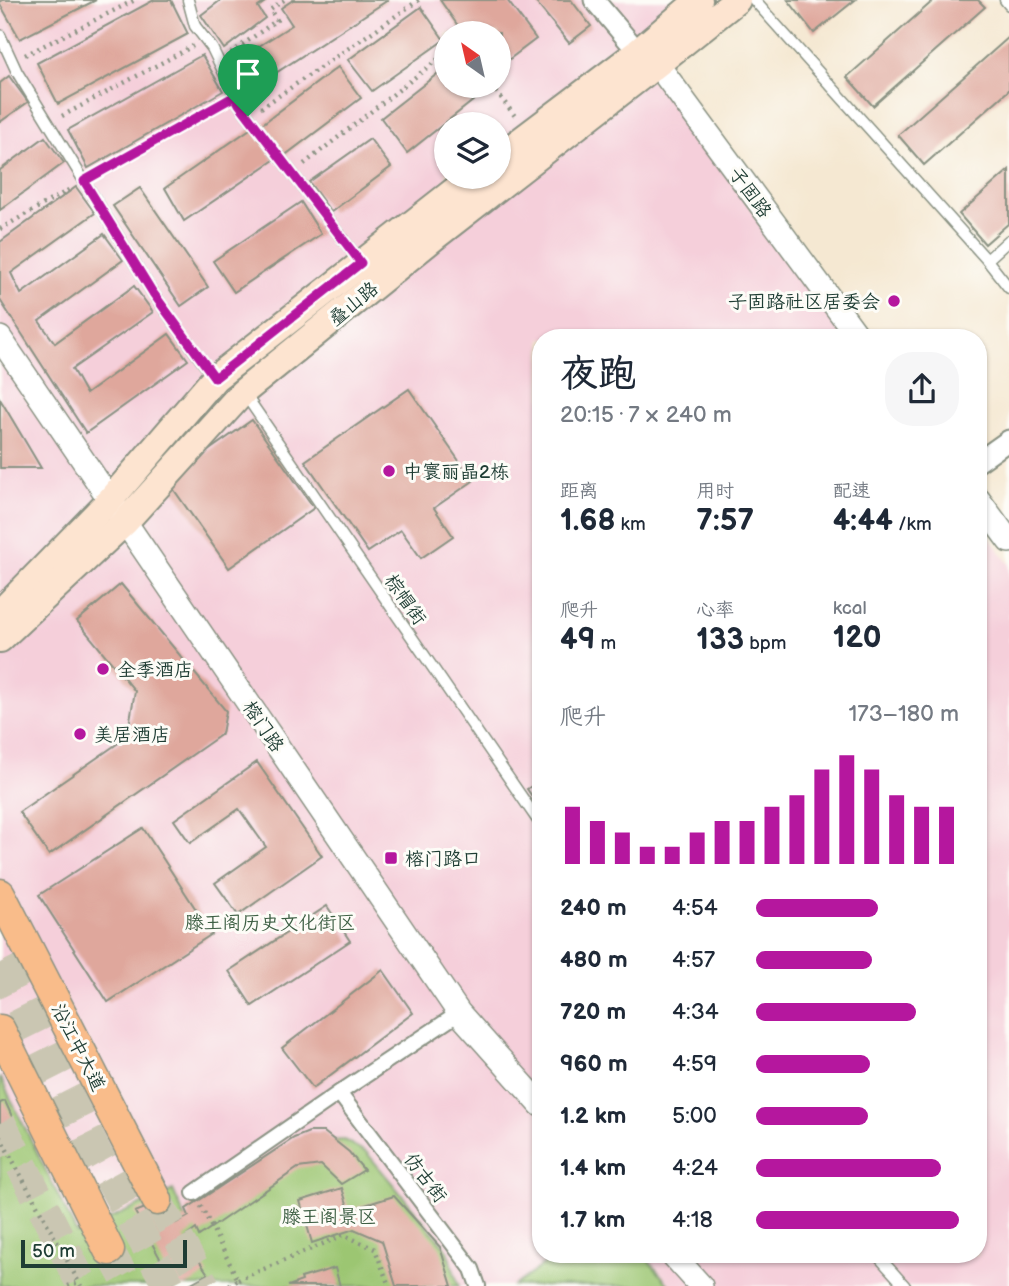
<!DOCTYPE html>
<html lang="zh">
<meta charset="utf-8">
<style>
:root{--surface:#fff;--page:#f6f6f7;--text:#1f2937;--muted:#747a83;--accent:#b5179e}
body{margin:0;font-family:"Balsamiq Sans","LXGW WenKai TC",sans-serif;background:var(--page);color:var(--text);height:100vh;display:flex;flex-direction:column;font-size:26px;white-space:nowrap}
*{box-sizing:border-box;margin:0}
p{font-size:23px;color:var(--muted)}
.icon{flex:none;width:38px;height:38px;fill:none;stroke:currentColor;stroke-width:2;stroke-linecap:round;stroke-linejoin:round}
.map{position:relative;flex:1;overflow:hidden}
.side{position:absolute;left:532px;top:329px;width:455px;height:934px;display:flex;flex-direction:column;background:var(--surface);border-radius:28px;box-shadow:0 2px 5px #0004}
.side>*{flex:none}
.needle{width:46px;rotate:326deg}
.tools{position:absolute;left:434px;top:21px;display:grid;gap:14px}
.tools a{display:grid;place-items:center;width:77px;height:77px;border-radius:50%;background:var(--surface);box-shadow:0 2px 5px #0004;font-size:35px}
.scale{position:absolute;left:21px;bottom:18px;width:166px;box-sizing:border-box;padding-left:7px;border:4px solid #1f3d34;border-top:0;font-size:19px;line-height:24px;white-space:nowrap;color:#1f3d34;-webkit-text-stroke:5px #fdfcf7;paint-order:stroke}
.pin{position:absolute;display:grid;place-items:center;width:60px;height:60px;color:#fff;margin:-72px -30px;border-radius:50% 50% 50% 0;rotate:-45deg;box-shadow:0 0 7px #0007}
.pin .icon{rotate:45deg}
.round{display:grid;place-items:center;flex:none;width:74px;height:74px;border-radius:28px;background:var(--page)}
.head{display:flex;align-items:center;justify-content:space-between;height:119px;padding:0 28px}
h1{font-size:38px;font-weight:700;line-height:52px}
.figures{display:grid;grid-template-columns:repeat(3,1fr);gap:10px;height:119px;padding:7px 28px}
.figures div{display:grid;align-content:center}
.figures b{font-size:30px;font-weight:700}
.figures small{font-size:19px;font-weight:400}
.figures p{font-size:19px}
.chart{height:196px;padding:14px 28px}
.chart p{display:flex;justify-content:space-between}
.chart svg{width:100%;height:126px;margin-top:7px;stroke:var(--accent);stroke-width:6}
ul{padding:0 28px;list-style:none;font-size:23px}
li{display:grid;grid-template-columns:112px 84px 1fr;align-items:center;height:52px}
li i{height:18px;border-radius:9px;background:var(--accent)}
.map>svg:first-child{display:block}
</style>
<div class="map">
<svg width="1009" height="1286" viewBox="0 0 1009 1286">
<rect width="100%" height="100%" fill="#fdfcf7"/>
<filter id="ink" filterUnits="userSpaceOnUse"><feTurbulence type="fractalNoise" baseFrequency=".0143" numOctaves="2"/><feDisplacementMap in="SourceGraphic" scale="14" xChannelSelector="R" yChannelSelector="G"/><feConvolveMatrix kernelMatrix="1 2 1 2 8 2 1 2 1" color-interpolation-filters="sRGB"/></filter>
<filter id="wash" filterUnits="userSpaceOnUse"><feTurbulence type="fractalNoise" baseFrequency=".00686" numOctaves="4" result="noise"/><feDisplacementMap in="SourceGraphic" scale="28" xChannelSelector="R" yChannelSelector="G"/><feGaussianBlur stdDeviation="1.57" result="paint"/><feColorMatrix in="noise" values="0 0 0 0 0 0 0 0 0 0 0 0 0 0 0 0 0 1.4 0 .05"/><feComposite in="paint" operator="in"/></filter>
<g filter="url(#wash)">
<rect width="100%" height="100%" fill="#f5e8d2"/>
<path fill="#f5cfda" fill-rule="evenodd" d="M0 0H713L631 66 665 90 845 338H541V1255H978V522L1009 564V1286H0ZM446 33H499V86H446ZM446 124H499V177H446Z"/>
<g fill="#9cc672" stroke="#5e8253" stroke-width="2">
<polygon points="0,1077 77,1234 173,1190 189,1227 316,1142 344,1140 367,1153 446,1248 459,1286 0,1286"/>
<polygon points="557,1255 644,1255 670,1286 514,1286"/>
</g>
<g id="blocks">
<g fill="#dfa79c">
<polygon points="3,0 96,0 20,39 0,4 0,1"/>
<polygon points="154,0 171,0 188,34 58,104 37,63"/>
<polygon points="221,0 268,0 258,7 265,18 224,49 201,15"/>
<polygon points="293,0 388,0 251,89 234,62 292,25 281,8"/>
<polygon points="440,0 507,0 536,39 499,67 499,33 463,33"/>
<polygon points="534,0 571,0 591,26 569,43"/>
<polygon points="788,0 855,0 814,33"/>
<polygon points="934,0 978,0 985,7 873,106 847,77"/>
<polygon points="421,7 444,40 372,91 348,60"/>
<polygon points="1009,37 1009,90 924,165 898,135"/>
<polygon points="202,55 223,91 88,168 68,130"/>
<polygon points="338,67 361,98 284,156 261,125"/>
<polygon points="446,67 446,86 479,86 484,92 407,153 381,118"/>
<polygon points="9,76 28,102 0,122 0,83"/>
<polygon points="253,127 274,160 184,221 165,188"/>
<polygon points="45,137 64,163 0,210 0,170"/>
<polygon points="370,139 391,167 331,212 309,182"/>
<polygon points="1009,170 1009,223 985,244 959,214"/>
<polygon points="76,187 95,213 11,273 21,294 104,234 123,260 39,321 55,343 134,286 153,312 72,369 86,394 169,334 188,360 86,433 0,300 0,242"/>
<polygon points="140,188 208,287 181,306 113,206"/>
<polygon points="301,202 321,234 234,292 213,261"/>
<polygon points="409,389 473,481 434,508 453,536 421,558 401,530 368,552 305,461"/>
<polygon points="0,399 41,468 0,468"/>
<polygon points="252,420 314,508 229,568 167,480"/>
<polygon points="121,584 226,711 222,734 49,855 19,812 127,737 135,691 77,621"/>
<polygon points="257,762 322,856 238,915 215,883 266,847 239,809 190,843 174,820"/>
<polygon points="541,780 541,809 527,789"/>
<polygon points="143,828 212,934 108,1002 39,895"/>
<polygon points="327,906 350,941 252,1006 229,971"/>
<polygon points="383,970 413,1013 313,1088 282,1048"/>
<polygon points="5,1101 14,1121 0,1128 0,1103"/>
<polygon points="309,1132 324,1132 349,1152 364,1170 341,1184 321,1165 298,1168 199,1236 196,1229 184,1238 208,1274 186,1286 175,1286 135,1212 166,1200 176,1223 189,1216 186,1209 294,1138"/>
<polygon points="342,1188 349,1210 394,1196 440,1247 452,1286 396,1286 382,1241 354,1229 312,1243 300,1201"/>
<polygon points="335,1268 340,1286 288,1286 302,1281 301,1278"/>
</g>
</g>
</g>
<g filter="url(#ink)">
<use href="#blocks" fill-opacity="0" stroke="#8a9283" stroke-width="2"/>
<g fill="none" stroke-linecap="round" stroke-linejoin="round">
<g stroke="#cac6b2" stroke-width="30" stroke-dasharray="30 15" stroke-linecap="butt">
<polyline points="157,1200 205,1286"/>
<polyline points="109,1250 129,1286"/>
</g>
<g stroke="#cac6b2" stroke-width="32" stroke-dasharray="32 16" stroke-linecap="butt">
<polyline points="0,963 97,1155 169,1286"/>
<polyline points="0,1123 83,1286"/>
</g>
<defs>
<g id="service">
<polyline points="188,0 195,26 212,48 239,104 361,263"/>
<polyline points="754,0 987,260 1009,288"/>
<polyline points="1005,0 1009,5"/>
<polyline points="0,35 17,72 153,293 214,378"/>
<polyline points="987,260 1009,240"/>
<polyline points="244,393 541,825"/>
<polyline points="877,1255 905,1286"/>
</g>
<g id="pedestrian">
<polyline points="339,1093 472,1269 478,1286"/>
<polyline points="194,1193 339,1093 459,1013"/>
</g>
<g id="minor">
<polyline points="594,0 638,52"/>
<polyline points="978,462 1009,440"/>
</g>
<g id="tertiary">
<polyline points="643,55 657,64 859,338"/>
<polyline points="0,338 459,1013 541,1105"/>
<polyline points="978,499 1009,541"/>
<polyline points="673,1255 701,1286"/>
</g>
<g id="secondary">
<polyline points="499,157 638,52 699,0"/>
<polyline points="0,613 110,500 215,378 472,177"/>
<polyline points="0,639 125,522 243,392 437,235 657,64 737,0"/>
</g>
<g id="primary">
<polyline points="0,894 157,1200"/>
<polyline points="0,1030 109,1250"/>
</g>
</defs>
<use href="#service" stroke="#8a9283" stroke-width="13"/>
<use href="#pedestrian" stroke="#8a9283" stroke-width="18"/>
<use href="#minor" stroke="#8a9283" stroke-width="23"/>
<use href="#tertiary" stroke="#8a9283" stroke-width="26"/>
<use href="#secondary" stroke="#8a9283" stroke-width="30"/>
<use href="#primary" stroke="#8a9283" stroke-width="33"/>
<g stroke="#8a9283" stroke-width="4.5" stroke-dasharray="2 5" stroke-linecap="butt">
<polyline points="231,53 277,20 270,10 284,0"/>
<polyline points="25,55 135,0"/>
<polyline points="492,86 515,116"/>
<polyline points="261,108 419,0"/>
<polyline points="62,116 193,46"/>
<polyline points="304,164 446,53"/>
<polyline points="95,175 221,103"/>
<polyline points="0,229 72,188"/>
<polyline points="0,1137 81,1286"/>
<polyline points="201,1206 238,1280 229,1286"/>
<polyline points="238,1280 344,1235 375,1249 389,1286"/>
<polyline points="68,1286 79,1282"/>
</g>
<use href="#service" stroke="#fff" stroke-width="10"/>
<use href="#pedestrian" stroke="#fff" stroke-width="14"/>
<use href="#minor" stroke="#fff" stroke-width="19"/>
<use href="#tertiary" stroke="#fff" stroke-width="23"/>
<use href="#secondary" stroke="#fde4d0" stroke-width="26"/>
<use href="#primary" stroke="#f9bc8a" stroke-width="30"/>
</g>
</g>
<g fill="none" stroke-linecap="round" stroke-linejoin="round" filter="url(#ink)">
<defs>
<polygon id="route" points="235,96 239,104 361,263 215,378 153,293 84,181"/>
</defs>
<use href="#route" stroke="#fff" stroke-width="14"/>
<use href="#route" stroke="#b5179e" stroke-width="9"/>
</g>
<g fill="#b5179e" stroke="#fdfcf7" stroke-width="2.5">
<circle cx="894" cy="301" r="7"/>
<circle cx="389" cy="471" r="7"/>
<circle cx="103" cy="669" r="7"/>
<circle cx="80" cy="734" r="7"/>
<rect x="384" y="851" width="14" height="14" rx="3.5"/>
</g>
<g text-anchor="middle" stroke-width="6" stroke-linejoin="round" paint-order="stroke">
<g font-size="19" fill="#1f3d34" stroke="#fdfcf7">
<text transform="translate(751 192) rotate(54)" y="7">子固路</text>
<text transform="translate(353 303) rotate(-39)" y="7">叠山路</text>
<text transform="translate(406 599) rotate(55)" y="7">棕帽街</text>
<text transform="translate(264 726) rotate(56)" y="7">榕门路</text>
<text transform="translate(79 1047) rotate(63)" y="7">沿江中大道</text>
<text transform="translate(426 1177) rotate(53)" y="7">仿古街</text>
</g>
<g font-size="19" fill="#1f3d34" stroke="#fdfcf7" text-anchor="start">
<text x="880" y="308" text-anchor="end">子固路社区居委会</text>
<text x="403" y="478">中寰丽晶2栋</text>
<text x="117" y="676">全季酒店</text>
<text x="94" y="741">美居酒店</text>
<text x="405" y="865">榕门路口</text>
</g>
<g font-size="19" fill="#3e5f44" stroke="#fdfcf7">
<text x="270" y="929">滕王阁历史文化街区</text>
<text x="329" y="1223">滕王阁景区</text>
</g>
</g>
</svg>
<div class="tools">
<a><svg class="needle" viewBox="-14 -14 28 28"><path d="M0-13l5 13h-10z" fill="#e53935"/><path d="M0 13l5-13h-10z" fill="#747a83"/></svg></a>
<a><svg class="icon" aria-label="layers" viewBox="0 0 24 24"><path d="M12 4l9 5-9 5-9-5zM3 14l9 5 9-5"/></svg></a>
</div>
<div class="scale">50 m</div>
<div class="pin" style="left:248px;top:116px;background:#1e9e55"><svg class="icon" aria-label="arrive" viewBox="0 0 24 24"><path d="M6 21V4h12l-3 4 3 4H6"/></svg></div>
<section class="side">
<div class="head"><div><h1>夜跑</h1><p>20:15 · 7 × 240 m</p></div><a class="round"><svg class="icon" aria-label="share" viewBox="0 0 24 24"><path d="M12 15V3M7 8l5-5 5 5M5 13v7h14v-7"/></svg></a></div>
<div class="figures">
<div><p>距离</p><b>1.68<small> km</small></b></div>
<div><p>用时</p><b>7:57</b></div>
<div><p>配速</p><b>4:44<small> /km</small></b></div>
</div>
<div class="figures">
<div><p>爬升</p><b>49<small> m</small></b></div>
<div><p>心率</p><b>133<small> bpm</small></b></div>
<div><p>kcal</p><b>120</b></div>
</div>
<div class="chart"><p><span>爬升</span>173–180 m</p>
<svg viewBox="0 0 160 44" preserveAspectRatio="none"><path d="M5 44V24M15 44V29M25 44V33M35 44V38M45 44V38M55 44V33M65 44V29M75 44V29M85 44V24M95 44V20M105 44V11M115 44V6M125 44V11M135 44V20M145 44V24M155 44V24"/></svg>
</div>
<ul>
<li><b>240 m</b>4:54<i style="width:60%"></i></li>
<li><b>480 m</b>4:57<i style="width:57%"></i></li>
<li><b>720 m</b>4:34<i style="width:79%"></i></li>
<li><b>960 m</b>4:59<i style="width:56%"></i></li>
<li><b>1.2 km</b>5:00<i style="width:55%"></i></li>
<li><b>1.4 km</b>4:24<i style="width:91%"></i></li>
<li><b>1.7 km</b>4:18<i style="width:100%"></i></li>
</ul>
</section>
</div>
